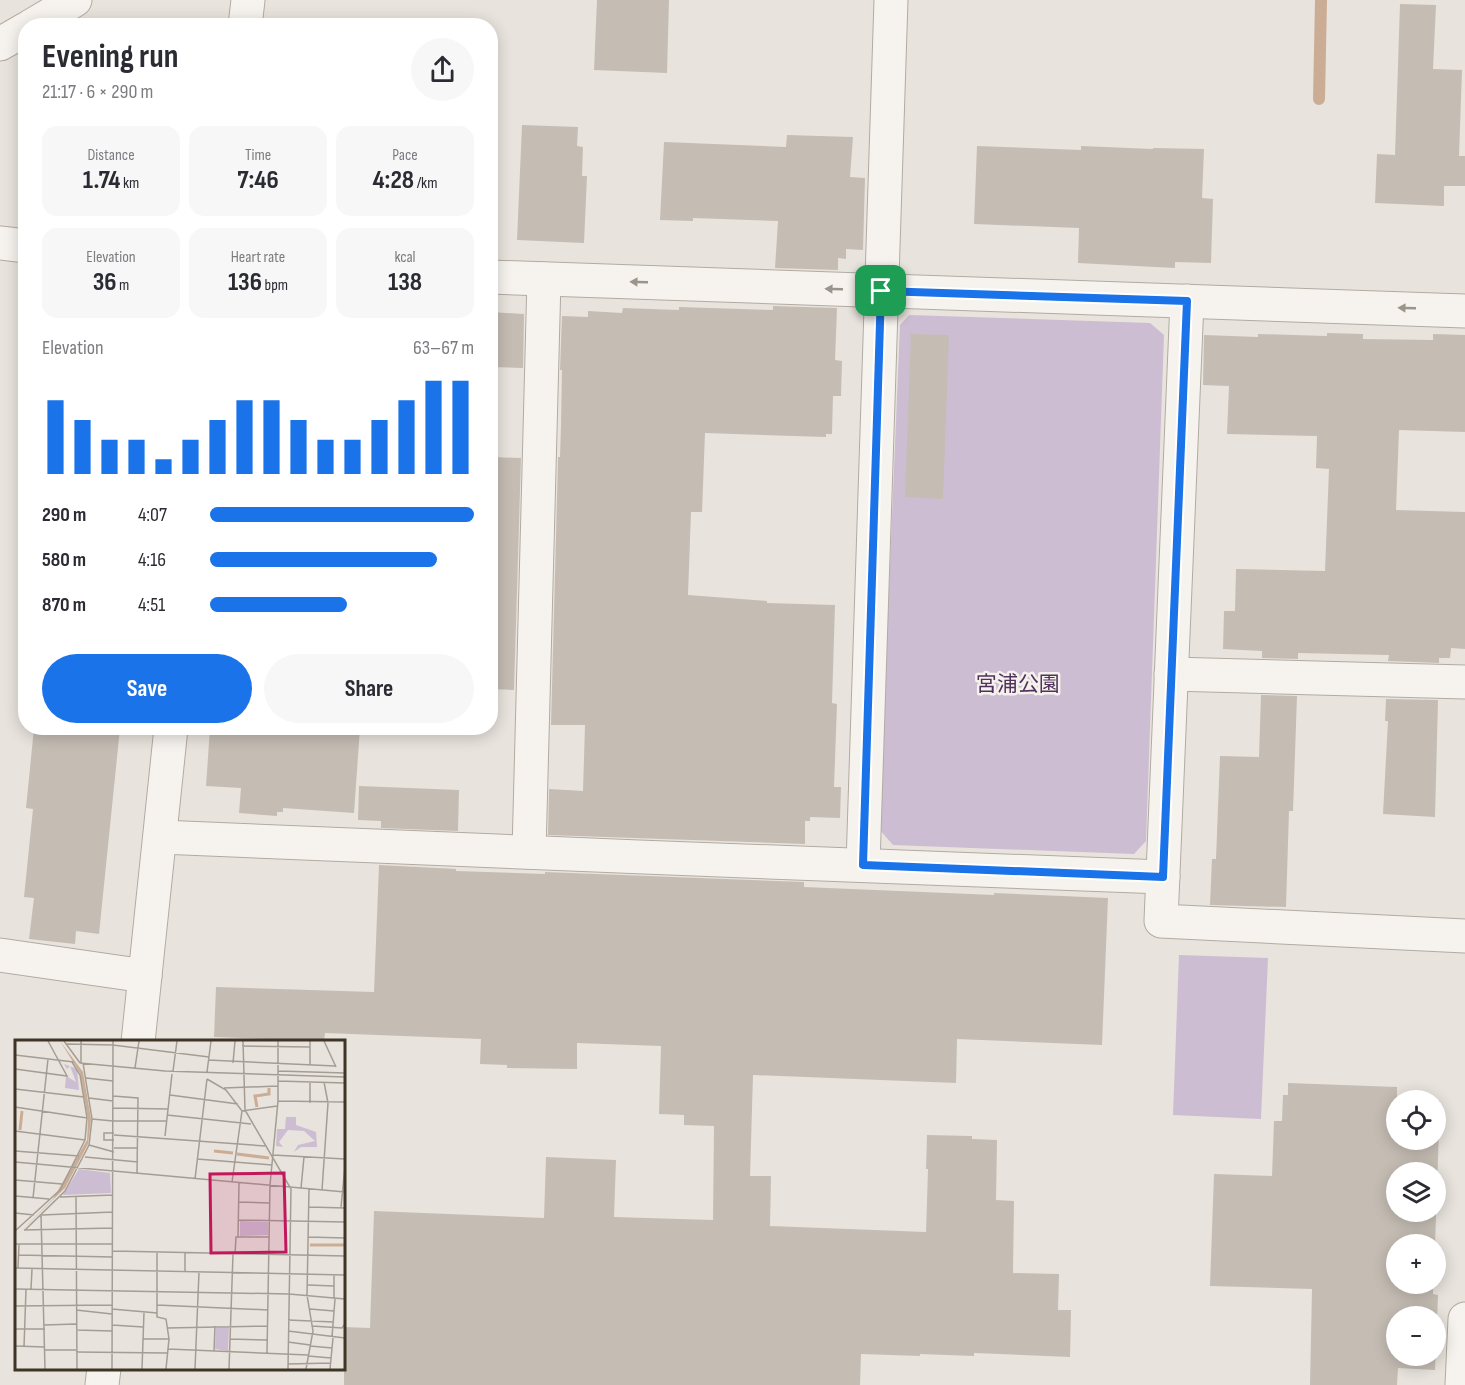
<!DOCTYPE html>
<meta charset="utf-8">
<style>
:root{--surface:#fff;--page:#f7f7f7;--text:#2b2b33;--muted:#7c7c81;--accent:#1a73e8}
body{margin:0;font-family:"Sofia Sans Condensed","Noto Sans JP",sans-serif;background:var(--page);color:var(--text);height:100vh;display:flex;flex-direction:column;font-size:22px;white-space:nowrap}
*{box-sizing:border-box;margin:0}
p{font-size:20px;color:var(--muted)}
.icon{flex:none;width:33px;height:33px;fill:none;stroke:currentColor;stroke-width:2;stroke-linecap:round;stroke-linejoin:round}
.map{position:relative;flex:1;overflow:hidden}
.details{position:absolute;left:18px;top:18px;width:480px;height:717px;display:flex;flex-direction:column;background:var(--surface);border-radius:24px;box-shadow:0 3px 15px #0003}
.details>*{flex:none}
.controls{position:absolute;left:1386px;top:1090px;display:grid;gap:12px}
.controls a{display:grid;place-items:center;width:60px;height:60px;border-radius:50%;background:var(--surface);box-shadow:0 3px 15px #0003;font-size:30px}
.pin{position:absolute;display:grid;place-items:center;width:51px;height:51px;color:#fff;margin:-26px;border-radius:12px;box-shadow:0 3px 9px #0006}
.round{display:grid;place-items:center;flex:none;width:63px;height:63px;border-radius:32px;background:var(--page)}
.head{display:flex;align-items:center;justify-content:space-between;height:102px;padding:0 24px}
h1{font-size:33px;font-weight:700;line-height:45px}
.stats{display:grid;grid-template-columns:repeat(3,1fr);gap:9px;height:102px;padding:6px 24px}
.stats div{display:grid;align-content:center;border-radius:15px;background:var(--page);text-align:center}
.stats b{font-size:26px;font-weight:700}
.stats small{font-size:16px;font-weight:400}
.stats p{font-size:16px}
.chart{height:168px;padding:12px 24px}
.chart p{display:flex;justify-content:space-between}
.chart svg{width:100%;height:108px;margin-top:6px;stroke:var(--accent);stroke-width:6}
.primary-button{display:flex;gap:12px;margin-top:auto;padding:12px 24px}
.primary-button a{flex:1;height:69px;border-radius:36px;background:var(--accent);color:#fff;font-size:24px;font-weight:700;line-height:69px;text-align:center}
.primary-button a+a{background:var(--page);color:var(--text)}
ul{padding:0 24px;list-style:none;font-size:20px}
li{display:grid;grid-template-columns:96px 72px 1fr;align-items:center;height:45px}
li i{height:15px;border-radius:8px;background:var(--accent)}
.map>svg:first-child{display:block}
</style>
<div class="map">
<svg width="1465" height="1385" viewBox="0 0 1465 1385">
<rect width="100%" height="100%" fill="#e8e3dd"/>
<g fill="#ccbdd2">
<polygon points="909,315 1150,323 1164,335 1146,841 1134,854 893,845 879,829 900,325"/>
<polygon points="1179,955 1268,958 1261,1119 1173,1115"/>
</g>
<g fill="none" stroke-linecap="round" stroke-linejoin="round">
<polyline stroke="#cbad95" stroke-width="12" points="1319,99 1321,0"/>
</g>
<g fill="#c5bdb4" fill-rule="evenodd">
<polygon points="597,0 669,0 667,73 594,70"/>
<polygon points="1400,4 1436,5 1433,69 1462,70 1459,156 1465,156 1465,186 1444,186 1444,206 1375,203 1377,154 1395,155"/>
<polygon points="522,125 578,127 577,146 583,147 582,176 587,176 584,243 517,240"/>
<polygon points="787,135 853,137 850,177 865,178 863,250 846,249 846,259 838,258 838,270 775,268 778,221 693,218 693,221 660,220 664,142 786,147"/>
<polygon points="977,146 1081,150 1081,146 1153,149 1153,148 1204,149 1202,198 1213,199 1211,263 1175,262 1175,268 1078,263 1079,228 974,224"/>
<polygon points="773,306 837,308 835,360 842,361 841,396 833,396 832,434 826,434 826,437 705,433 702,512 691,512 688,595 767,601 767,603 835,605 832,703 837,704 834,787 841,787 840,818 810,817 810,821 805,821 805,844 548,835 549,789 583,791 585,725 551,725 558,460 558,457 560,457 561,425 562,370 560,370 562,316 588,317 588,311 622,313 623,308 679,310 679,307 773,310"/>
<polygon points="490,312 524,314 523,368 490,367"/>
<polygon points="1327,333 1363,334 1363,339 1433,340 1433,334 1465,335 1465,432 1399,430 1396,510 1465,512 1465,649 1451,648 1450,658 1439,658 1439,663 1388,661 1389,655 1298,653 1298,659 1262,658 1262,651 1223,649 1224,611 1235,611 1236,569 1325,571 1329,469 1316,468 1317,436 1227,434 1229,386 1203,385 1204,335 1258,337 1258,334 1327,336"/>
<polygon points="911,334 949,335 943,499 905,497"/>
<polygon points="490,457 521,458 514,690 490,689"/>
<polygon points="1261,695 1297,696 1293,811 1289,811 1286,907 1210,905 1212,859 1216,859 1220,756 1259,757"/>
<polygon points="1386,699 1438,700 1435,817 1383,814 1388,721 1385,721"/>
<polygon points="34,728 120,728 99,934 76,931 75,944 29,939 34,898 24,897 33,809 26,808"/>
<polygon points="210,728 360,728 354,813 283,808 283,812 277,812 277,816 239,813 241,788 206,786"/>
<polygon points="359,786 459,790 458,831 381,828 381,821 358,820"/>
<polygon points="379,865 456,869 456,871 545,874 545,872 804,882 804,887 994,895 994,893 1108,898 1102,1045 957,1039 956,1083 753,1075 750,1176 771,1176 770,1226 926,1232 928,1169 926,1169 927,1135 972,1136 972,1139 997,1140 996,1200 1014,1201 1013,1273 1059,1274 1058,1310 1071,1310 1070,1357 974,1353 974,1356 920,1354 920,1356 861,1354 860,1385 344,1385 344,1327 370,1328 374,1211 544,1218 546,1157 616,1160 614,1217 713,1220 714,1126 684,1125 684,1115 659,1114 661,1046 577,1043 577,1069 507,1068 507,1065 480,1064 481,1039 325,1033 324,1041 214,1037 216,987 374,992"/>
<path d="M1288 1083 1397 1087V1100L1435 1101H1396V1140H1436V1101H1440L1435 1245H1396V1284H1433V1294L1438 1295 1435 1370 1398 1368 1397 1385H1310L1312 1289 1210 1286 1214 1174 1272 1176 1274 1121H1282L1283 1095H1288ZM1396 1173H1436V1212H1396ZM1396 1317H1436V1356H1396Z"/>
</g>
<g fill="none" stroke-linecap="round" stroke-linejoin="round">
<defs>
<g id="minor">
<polyline points="31,26 75,0"/>
<polyline points="245,26 248,0"/>
<polyline points="0,44 26,29"/>
<polyline points="0,243 26,246"/>
<polyline points="490,277 1465,311"/>
<polyline points="1187,301 1161,921 1465,936"/>
<polyline points="1171,674 1465,682"/>
<path d="M160 837C494 853 829 863 1163 877"/>
<polyline points="529,852 544,279"/>
<polyline points="863,865 891,0"/>
<polyline points="0,955 145,976"/>
<polyline points="138,1042 171,728"/>
<polyline points="102,1385 104,1368"/>
<polyline points="1462,1385 1465,1319"/>
</g>
</defs>
<use href="#minor" stroke="#b2aba2" stroke-width="35"/>
<use href="#minor" stroke="#f6f3ef" stroke-width="33"/>
</g>
<defs><path id="oneway-solid" d="M-6-.8H1V-3.2L6.5 0L1 3.2V.8H-6Z" transform="scale(1.5)"/></defs>
<g fill="#9a948a">
<use href="#oneway-solid" transform="translate(639 282) rotate(-178)"/>
<use href="#oneway-solid" transform="translate(834 289) rotate(-178)"/>
<use href="#oneway-solid" transform="translate(1407 308) rotate(-178)"/>
</g>
<g fill="none" stroke-linecap="round" stroke-linejoin="round">
<defs>
<polygon id="route" points="881,291 1187,301 1163,877 863,865"/>
</defs>
<use href="#route" stroke="#fff" stroke-width="12"/>
<use href="#route" stroke="#1a73e8" stroke-width="8"/>
</g>
<g text-anchor="middle" stroke-width="5" stroke-linejoin="round" paint-order="stroke">
<g font-size="21" fill="#51325c" stroke="#f5f1ec">
<text x="1018" y="691">宮浦公園</text>
</g>
</g>
<g transform="translate(15 1040)">
<rect width="330" height="330" fill="#e8e3dd"/>
<path d="M49 24 62 29 64 50 50 48 51 36 61 42 55 26 52 29ZM271 77H281V85L301 92 302 107H286L279 112 283 105 300 101 289 91 273 90 264 102 268 107 261 106 262 89H270ZM64 129 95 133 96 153 48 155ZM225 181 253 182V195L225 196ZM214 287 213 311 200 309 201 288Z" fill="#ccbdd2"/>
<path d="M45 1 68 32 76 79 73 104 50 148 0 197 38 159 72 100 73 80 65 33Z" fill="#cbad95"/>
<path fill="none" stroke="#cbad95" stroke-width="3" d="M242 67 240 56 254 54V48M5 90 7 71M199 111 218 113M222 114 254 118M295 205H330"/>
<path fill="none" stroke="#a49d93" stroke-width="1.5" d="M49 1 65 23M228 1 230 70 276 149 273 329M309 1 321 27M52 4 98 5 194 17M227 6 295 7M0 15 59 22M193 20 320 26M65 23 150 31 330 37M66 23V1M218 23 220 1M295 25V1M120 28 124 1M0 29 52 36 33 1M158 31 162 1M263 31 330 33M192 32 196 1M71 38 98 41M192 39 211 50 227 71 262 66M263 41 330 43M309 42 313 63M209 48 263 46M0 49 69 57M155 55 223 64M98 56 123 58 122 134M74 58 98 61M263 61 330 62M295 63V42M0 67 72 78M98 68 153 69M152 75 236 84M77 79 98 81M98 81H152M0 91 70 100M99 93H89V100H99M99 95 250 106M150 96 157 34M74 105 99 112M99 108H123M0 111 64 116M258 115 330 119M70 117 123 122M182 119 257 125M0 122 330 152M180 139 192 39M0 140 47 144M217 142 227 71M286 148 289 117M307 150 313 63M0 156 34 159M61 156 62 329M45 157 98 155M18 158 33 19M224 162 255 163M294 167 330 168M326 167 330 127M0 173 19 175M26 175 30 329M27 175 98 172M223 180 330 182M9 190 98 188M10 190 50 151 74 105 77 79 68 23M0 191 45 150 70 100 72 78 65 35 57 22M223 197 224 143M293 197 330 198M0 204H98M98 211 330 216M142 212V277L151 279 154 299 151 329M220 214 221 197H254M3 215 98 217M0 228 330 235M3 228 4 204M170 232V213M293 245 319 246M0 249 274 254 330 259M16 249 17 229M319 259V235M142 265 253 270M0 266 97 265M97 269 142 273M295 269 319 271M61 270 97 274M273 280 319 282M29 285 61 284M97 285 128 287M297 286 327 288 330 284M152 288 253 286M0 289H30M61 290 97 291M273 291 330 298M317 297 320 259M128 299H154M215 299 253 300M273 302 295 305M0 306 30 307M295 306 317 308M9 307 11 249M153 309 293 315M30 310H61M199 311 200 286M61 312 153 313M252 313 255 145 263 61V1M293 316 316 318M273 324 316 323M97 329 98 1M127 329 129 272M180 329 184 232M214 329 218 214M291 329 298 291 292 255 294 149M315 329 318 298"/>
<path fill="#c2185b" fill-opacity="0.15" stroke="#c2185b" stroke-width="3" d="M269 133 271 212 196 213 195 134Z"/>
<rect width="330" height="330" fill="none" stroke="#3f3425" stroke-width="3"/>
</g>
</svg>
<div class="controls">
<a><svg class="icon" aria-label="locate" viewBox="0 0 24 24"><circle cx="12" cy="12" r="6"/><path d="M12 2v4M12 18v4M2 12h4M18 12h4"/></svg></a>
<a><svg class="icon" aria-label="layers" viewBox="0 0 24 24"><path d="M12 4l9 5-9 5-9-5zM3 14l9 5 9-5"/></svg></a>
<a>+</a>
<a>−</a>
</div>
<div class="pin" style="left:881px;top:291px;background:#1e9e55"><svg class="icon" aria-label="arrive" viewBox="0 0 24 24"><path d="M6 21V4h12l-3 4 3 4H6"/></svg></div>
<section class="details">
<div class="head"><div><h1>Evening run</h1><p>21:17 · 6 × 290 m</p></div><a class="round"><svg class="icon" aria-label="share" viewBox="0 0 24 24"><path d="M12 15V3M7 8l5-5 5 5M5 13v7h14v-7"/></svg></a></div>
<div class="stats">
<div><p>Distance</p><b>1.74<small> km</small></b></div>
<div><p>Time</p><b>7:46</b></div>
<div><p>Pace</p><b>4:28<small> /km</small></b></div>
</div>
<div class="stats">
<div><p>Elevation</p><b>36<small> m</small></b></div>
<div><p>Heart rate</p><b>136<small> bpm</small></b></div>
<div><p>kcal</p><b>138</b></div>
</div>
<div class="chart"><p><span>Elevation</span>63–67 m</p>
<svg viewBox="0 0 160 44" preserveAspectRatio="none"><path d="M5 44V14M15 44V22M25 44V30M35 44V30M45 44V38M55 44V30M65 44V22M75 44V14M85 44V14M95 44V22M105 44V30M115 44V30M125 44V22M135 44V14M145 44V6M155 44V6"/></svg>
</div>
<ul>
<li><b>290 m</b>4:07<i style="width:100%"></i></li>
<li><b>580 m</b>4:16<i style="width:86%"></i></li>
<li><b>870 m</b>4:51<i style="width:52%"></i></li>
</ul>
<div class="primary-button"><a>Save</a><a>Share</a></div>
</section>
</div>
